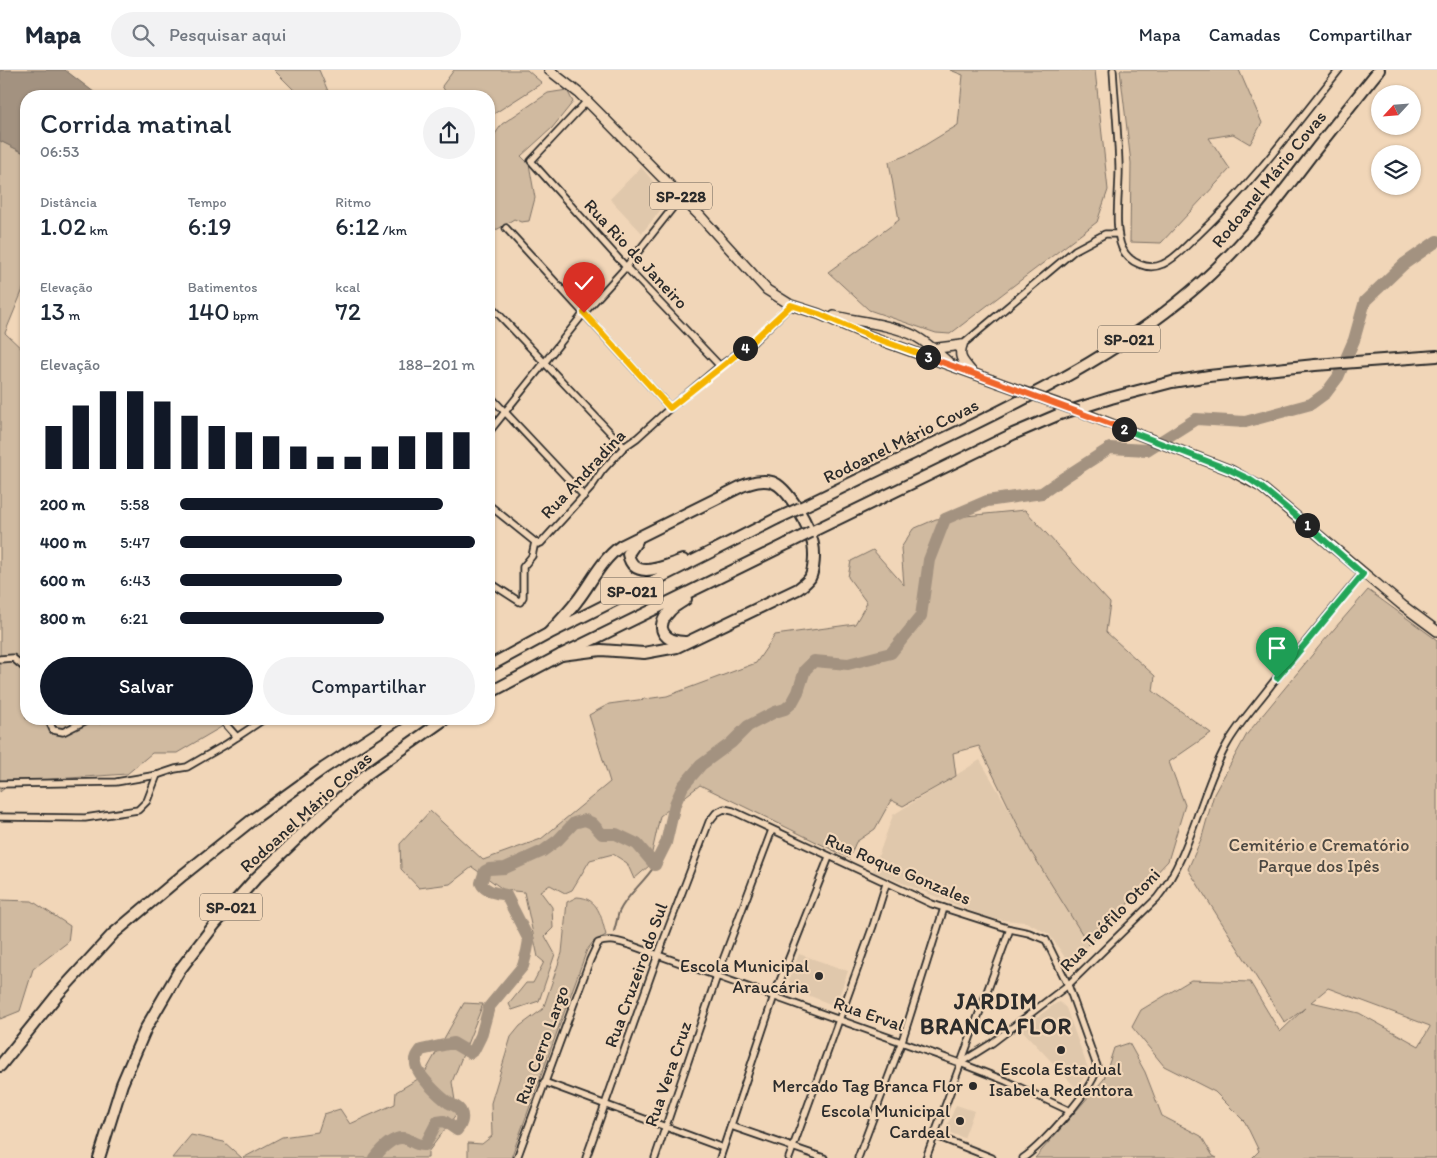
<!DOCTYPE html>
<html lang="pt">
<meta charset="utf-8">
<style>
:root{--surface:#fff;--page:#f2f2f3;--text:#1f2937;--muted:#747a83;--line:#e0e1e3;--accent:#111827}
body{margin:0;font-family:Itim,sans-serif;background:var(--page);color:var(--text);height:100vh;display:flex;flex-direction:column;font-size:19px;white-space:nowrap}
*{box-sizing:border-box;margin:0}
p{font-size:16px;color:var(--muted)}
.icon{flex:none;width:28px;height:28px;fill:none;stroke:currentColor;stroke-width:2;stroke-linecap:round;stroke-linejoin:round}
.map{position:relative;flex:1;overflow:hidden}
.details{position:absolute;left:20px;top:20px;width:475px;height:635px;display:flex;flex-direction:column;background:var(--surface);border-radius:20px;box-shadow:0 1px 4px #0004}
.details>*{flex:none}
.needle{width:32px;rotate:244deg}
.tools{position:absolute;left:1371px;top:15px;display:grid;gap:10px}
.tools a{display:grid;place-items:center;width:50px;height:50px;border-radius:50%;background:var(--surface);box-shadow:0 1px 4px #0004;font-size:25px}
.pin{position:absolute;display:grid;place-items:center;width:42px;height:42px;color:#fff;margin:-51px -21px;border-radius:50% 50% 50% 0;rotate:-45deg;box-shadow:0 0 5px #0007}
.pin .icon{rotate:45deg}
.km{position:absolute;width:25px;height:25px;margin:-12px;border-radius:50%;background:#222;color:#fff;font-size:14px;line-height:25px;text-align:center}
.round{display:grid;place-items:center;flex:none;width:52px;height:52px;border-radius:26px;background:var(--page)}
.summary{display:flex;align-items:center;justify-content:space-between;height:85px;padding:0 20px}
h1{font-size:28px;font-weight:600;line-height:38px}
.stats{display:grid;grid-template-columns:repeat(3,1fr);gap:8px;height:85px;padding:5px 20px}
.stats div{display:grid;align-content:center}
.stats b{font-size:25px;font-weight:600}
.stats small{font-size:14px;font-weight:400}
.stats p{font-size:14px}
.chart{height:140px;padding:10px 20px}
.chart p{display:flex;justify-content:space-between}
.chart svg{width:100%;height:90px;margin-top:5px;stroke:var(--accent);stroke-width:6}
.cta{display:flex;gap:10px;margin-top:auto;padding:10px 20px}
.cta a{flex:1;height:58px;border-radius:30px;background:var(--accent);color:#fff;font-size:20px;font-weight:600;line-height:58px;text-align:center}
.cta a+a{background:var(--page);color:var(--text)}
ul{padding:0 20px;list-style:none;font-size:16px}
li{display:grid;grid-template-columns:80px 60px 1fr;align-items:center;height:38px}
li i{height:12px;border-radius:6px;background:var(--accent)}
header{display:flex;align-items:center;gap:30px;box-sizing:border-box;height:70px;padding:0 25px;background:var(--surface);border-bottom:1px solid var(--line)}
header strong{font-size:24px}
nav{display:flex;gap:28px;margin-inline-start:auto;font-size:18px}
.search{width:350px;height:45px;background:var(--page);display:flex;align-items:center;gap:12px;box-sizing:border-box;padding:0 18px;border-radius:28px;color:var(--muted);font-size:19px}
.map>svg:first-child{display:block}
</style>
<header>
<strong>Mapa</strong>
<div class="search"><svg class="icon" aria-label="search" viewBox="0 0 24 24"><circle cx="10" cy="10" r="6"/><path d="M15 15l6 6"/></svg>Pesquisar aqui</div>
<nav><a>Mapa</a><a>Camadas</a><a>Compartilhar</a></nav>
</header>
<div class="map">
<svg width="1437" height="1088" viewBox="0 0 1437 1088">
<rect width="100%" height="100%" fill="#f1d6b8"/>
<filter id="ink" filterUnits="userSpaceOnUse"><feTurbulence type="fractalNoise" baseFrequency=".02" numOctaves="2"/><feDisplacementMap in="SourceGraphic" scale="10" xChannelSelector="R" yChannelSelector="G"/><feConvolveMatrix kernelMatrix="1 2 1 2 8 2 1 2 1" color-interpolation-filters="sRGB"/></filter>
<g filter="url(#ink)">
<g fill="#e0c8ac">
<polygon points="641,97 668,129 667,132 642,163 610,129"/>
<polygon points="980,690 1089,875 1073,899 1049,864 1026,852 991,849 873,801 893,745"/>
<polygon points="799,884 848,901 837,932 833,934 830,934 791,918 789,910"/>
<polygon points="1060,932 1066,938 1089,1001 1076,1018 1021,959 1055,934"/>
<polygon points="956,1035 974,1041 964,1068 945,1061"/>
</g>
<g fill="#d0baa0" stroke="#7e7266" fill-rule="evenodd">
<polygon points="274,0 319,0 330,26 300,26"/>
<polygon points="454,0 527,0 542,13 489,47 489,26 448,26 442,16"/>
<polygon points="950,0 1095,0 1108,120 1097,152 950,264 936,263 869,240 828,202 899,150 889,92 912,83 958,55 963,5"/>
<polygon points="1120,0 1239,0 1262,53 1250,74 1233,64 1209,68 1230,99 1161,173 1130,172 1131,93"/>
<polygon points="567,20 573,32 552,58 521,86 529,94 535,128 529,151 521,152 514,149 498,159 489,161 489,73 502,54 548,23"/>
<polygon points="0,63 26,71 26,212 5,263 26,283 26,339 24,346 26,348 26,649 87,649 100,654 115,649 235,649 177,683 152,683 127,704 12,712 0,722"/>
<polygon points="1025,440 1110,533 1106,562 1155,606 1153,621 1211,663 1169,692 1185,735 1168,791 1089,875 1030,780 979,676 953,683 956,706 903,736 891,730 875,759 856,772 849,788 700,715 660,746 649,796 634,809 627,793 613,784 590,790 572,820 565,823 550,815 540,821 552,837 553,858 545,866 555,884 539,931 512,940 509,934 526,913 533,913 544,892 538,887 524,822 504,820 472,797 450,814 419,818 401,799 400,774 430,741 483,790 541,769 610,712 589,645 609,634 667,626 756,593 775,565 855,554 867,533 848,507 851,491 873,480 904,515 901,478 913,459 936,449"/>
<path d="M1368 520 1437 570V1088H1252L1259 1081 1245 1052 1215 1022 1164 996 1132 957 1141 940 1191 910 1250 912 1280 962 1305 938 1285 953 1188 799 1202 767 1214 724 1247 664 1322 573ZM1328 918 1430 956V957L1419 976 1359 943 1311 932Z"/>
<path d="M577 827C599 828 601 847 606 865L593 872 587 880 511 1088H468V1073L482 1074 492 1066 491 1033 511 967 520 956 543 939 562 883 567 832Z"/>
<polygon points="0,830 32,831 70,856 68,872 33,899 20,941 0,949"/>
<polygon points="464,933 483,934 452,1012 457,1043 428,1082 428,1088 243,1088 282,1067 318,1062 324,1044 340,1039 350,1054 395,1034 396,1022 423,1006"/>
<polygon points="1129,973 1145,1002 1162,1046 1201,1066 1213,1086 1217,1088 1035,1088 1104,1009 1114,978"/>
<polygon points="191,1065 224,1072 242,1088 172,1088"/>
</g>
<polygon fill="#a39280" stroke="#73695e" points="0,0 65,0 99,26 26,26 26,84 0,71"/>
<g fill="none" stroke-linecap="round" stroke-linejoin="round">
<path stroke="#73695e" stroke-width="2" d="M614 861C616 855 617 848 619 842 627 824 645 812 655 795"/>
<path stroke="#a39280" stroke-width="12" d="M374 1088C381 1079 394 1064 407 1069 414 1072 416 1076 425 1075L437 1052 444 1051 457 1060C461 1056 464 1048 461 1042 459 1037 453 1035 449 1033 439 1026 417 1005 416 994 415 988 418 984 421 980L453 973 470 983 474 980 481 966 489 937 523 896 527 881 529 870 506 825C497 823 485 822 481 813L485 801 489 799 505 798 543 781 558 770 574 753 585 750 592 753 602 764H616L637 774 655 795 666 773 675 734 683 716 701 695 731 673 748 656 775 642 785 639 792 633 798 622 805 600 814 591 848 594 891 583 921 546 929 490 945 449 987 431 1042 423 1065 407 1110 378 1147 380 1196 349 1245 352 1311 334 1326 323 1338 307 1354 270 1365 231 1404 194 1437 171"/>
<defs>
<g id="street">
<path d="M1113 0C1115 32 1118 63 1119 95 1120 119 1113 157 1122 178 1129 193 1148 201 1163 194 1177 188 1187 174 1198 165 1251 115 1294 57 1339 0"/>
<polyline points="587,31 531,91 626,197 720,296"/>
<polyline points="506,158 670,338"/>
<polyline points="489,234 624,377"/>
<polyline points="962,275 1075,180 1105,164 1118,164"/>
<polyline points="489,325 584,426"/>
<polyline points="489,362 584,243 626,197 682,126"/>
<polyline points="489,435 535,472"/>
<polyline points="535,472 538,474 541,473 590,419 602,401 624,377 637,368 670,338 720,296 753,272 791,235"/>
<polyline points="489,512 520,532 523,527 523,497 532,486 535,472"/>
<polyline points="0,589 13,588 26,599"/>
<polyline points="48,649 53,660 63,662 89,649"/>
<polyline points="221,649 237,667"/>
<polyline points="0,714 116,712 157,705 175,699 187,697 225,675 264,649"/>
<polyline points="0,747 85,748 138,740 147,731 157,705"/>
<path d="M960 993 992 973 1068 915 1157 828C1192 784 1199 725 1226 676 1238 654 1256 635 1271 615 1301 577 1332 540 1363 503"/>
<polyline points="544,1012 723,1078"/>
<polyline points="731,1056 824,1088"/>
<polyline points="934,1065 992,1088"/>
<path d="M517 1088 590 890 598 873C609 868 619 872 630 875L960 993 1006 1011 1070 1041"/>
<path d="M586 1088 658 885 709 752 716 743 724 739 733 741 932 834 1010 859 1029 863 1046 870 1068 915 1097 996C1097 1015 1041 1077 1023 1088"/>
<polyline points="655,1088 717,906 772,760"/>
<polyline points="720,1088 774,926 829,787"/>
<polyline points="789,1088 873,856 886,814"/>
<polyline points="858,1088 902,971 944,838"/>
<polyline points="926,1088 1010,859"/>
</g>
<g id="primary">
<polyline points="549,0 580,24 598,42 701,147 767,220 791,235 819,244 872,267 991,310"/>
<path d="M834 246C857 251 894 255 915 266 928 273 938 283 949 293"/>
<path d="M962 275C958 288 963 291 971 301"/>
<polyline points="930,279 962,275"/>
<polyline points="1078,341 1230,400 1261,417 1402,535 1437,561"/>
</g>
<g id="highway">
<path d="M800 438C855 411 911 384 966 358 1050 317 1133 274 1203 211 1245 173 1279 128 1313 83 1335 55 1357 27 1379 0"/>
<polyline points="811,462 1013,364 1060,344 1111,328 1172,312 1209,306 1315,295 1437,286"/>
<path d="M637 471 628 484C634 512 664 496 683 490"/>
<path d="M548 564C558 553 568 543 577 531 592 512 600 491 621 476L742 416C751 413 761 409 772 412 788 417 810 457 813 474 815 483 814 500 810 508 807 512 802 516 798 519L677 577 644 583 601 580 561 585"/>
<path d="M685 572C665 572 653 558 670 541 674 536 681 533 686 529"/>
<polyline points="489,596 548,564 776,449"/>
<polyline points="489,623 561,585 787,474"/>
<polyline points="0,996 58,924 113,864 183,805 252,750 324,698 399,649"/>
<polyline points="99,1088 122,1014 146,958 179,901 215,854 256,808 309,757 367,704 445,649"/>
</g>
</defs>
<use href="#street" stroke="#2b2b2b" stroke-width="9"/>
<use href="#primary" stroke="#2b2b2b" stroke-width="12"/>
<use href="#highway" stroke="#2b2b2b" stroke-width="14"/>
<use href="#street" stroke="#f1d6b8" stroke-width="5.5"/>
<use href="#primary" stroke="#f1d6b8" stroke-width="9"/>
<use href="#highway" stroke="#f1d6b8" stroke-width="10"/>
<defs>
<polyline id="primary-bridge" points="991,310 1078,341"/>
<g id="highway-bridge">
<polyline points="776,449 800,438"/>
<polyline points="787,474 811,462"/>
</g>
</defs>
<use href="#primary-bridge" stroke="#2b2b2b" stroke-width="12" stroke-linecap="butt"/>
<use href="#highway-bridge" stroke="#2b2b2b" stroke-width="14" stroke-linecap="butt"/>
<use href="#primary-bridge" stroke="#f1d6b8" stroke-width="9"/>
<use href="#highway-bridge" stroke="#f1d6b8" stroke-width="10"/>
</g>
</g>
<g fill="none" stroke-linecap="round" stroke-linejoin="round" filter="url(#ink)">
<defs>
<polyline id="split-1" points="1277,608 1363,504 1307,455"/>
<polyline id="split-2" points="1124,359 1230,400 1249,409 1261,417 1307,455"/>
<polyline id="split-3" points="928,287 1124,359"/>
<polyline id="split-4" points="745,278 791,235 819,244 872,267 928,287"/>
<polyline id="split-5" points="584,243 670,338 745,278"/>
</defs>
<use href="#split-1" stroke="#fff" stroke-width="10"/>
<use href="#split-2" stroke="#fff" stroke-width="10"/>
<use href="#split-3" stroke="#fff" stroke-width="10"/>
<use href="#split-4" stroke="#fff" stroke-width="10"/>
<use href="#split-5" stroke="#fff" stroke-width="10"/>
<use href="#split-1" stroke="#22a559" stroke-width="6"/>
<use href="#split-2" stroke="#22a559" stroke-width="6"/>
<use href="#split-3" stroke="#f0652b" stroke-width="6"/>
<use href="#split-4" stroke="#f5b400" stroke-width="6"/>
<use href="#split-5" stroke="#f5b400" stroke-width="6"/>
</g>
<g fill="#2b2b2b" stroke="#f1d6b8" stroke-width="2">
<circle cx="819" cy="906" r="5"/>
<circle cx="1061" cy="980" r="5"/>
<circle cx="973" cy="1016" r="5"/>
<circle cx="960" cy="1051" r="5"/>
</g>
<g text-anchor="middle" stroke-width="4.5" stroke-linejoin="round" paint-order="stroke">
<g fill="#f1d6b8" stroke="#665e55" stroke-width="1">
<rect x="650" y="112.5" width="62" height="27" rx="4"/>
<rect x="1098" y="255.5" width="62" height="27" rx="4"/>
<rect x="601" y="507.5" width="62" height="27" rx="4"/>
<rect x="200" y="823.5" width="62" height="27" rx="4"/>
</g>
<g font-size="16" font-weight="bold" fill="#2b2b2b">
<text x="681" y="132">SP-228</text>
<text x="1129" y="275">SP-021</text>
<text x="632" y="527">SP-021</text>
<text x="231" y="843">SP-021</text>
</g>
<g font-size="18" fill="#2b2b2b" stroke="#f1d6b8">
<text transform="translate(1269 109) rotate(-51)" y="6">Rodoanel Mário Covas</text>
<text transform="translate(636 184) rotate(47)" y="6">Rua Rio de Janeiro</text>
<text transform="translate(901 371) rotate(-26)" y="6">Rodoanel Mário Covas</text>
<text transform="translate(583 404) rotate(-47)" y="6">Rua Andradina</text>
<text transform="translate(306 742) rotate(-42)" y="6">Rodoanel Mário Covas</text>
<text transform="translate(898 799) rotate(23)" y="6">Rua Roque Gonzales</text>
<text transform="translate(1110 850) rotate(-46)" y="6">Rua Teófilo Otoni</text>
<text transform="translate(636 905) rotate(-70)" y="6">Rua Cruzeiro do Sul</text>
<text transform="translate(869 944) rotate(19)" y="6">Rua Erval</text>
<text transform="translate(542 975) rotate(-70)" y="6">Rua Cerro Largo</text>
<text transform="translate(668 1004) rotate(-71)" y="6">Rua Vera Cruz</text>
</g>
<g font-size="18" fill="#4c4842" stroke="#f1d6b8">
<text x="1319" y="781">Cemitério e Crematório<tspan x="1319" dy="21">Parque dos Ipês</tspan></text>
</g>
<g font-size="18" fill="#2b2b2b" stroke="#f1d6b8" text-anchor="end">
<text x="809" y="902">Escola Municipal<tspan x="809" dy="21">Araucária</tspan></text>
<text x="1061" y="1005" text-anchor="middle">Escola Estadual<tspan x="1061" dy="21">Isabel a Redentora</tspan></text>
<text x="963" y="1022">Mercado Tag Branca Flor</text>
<text x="950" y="1047">Escola Municipal<tspan x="950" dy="21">Cardeal</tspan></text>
</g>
<g font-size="22" font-weight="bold" letter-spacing="1" fill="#2b2b2b" stroke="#f1d6b8">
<text x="996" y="939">JARDIM<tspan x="996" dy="25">BRANCA FLOR</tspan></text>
</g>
</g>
</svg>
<div class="tools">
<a><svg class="needle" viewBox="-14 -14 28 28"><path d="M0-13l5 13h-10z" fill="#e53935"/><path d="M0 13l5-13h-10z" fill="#747a83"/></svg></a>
<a><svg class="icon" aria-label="layers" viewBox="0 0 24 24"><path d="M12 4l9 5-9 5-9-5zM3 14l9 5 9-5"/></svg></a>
</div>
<div class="pin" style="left:1277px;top:608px;background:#1e9e55"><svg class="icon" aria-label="arrive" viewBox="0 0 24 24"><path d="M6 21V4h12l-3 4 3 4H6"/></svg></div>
<div class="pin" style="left:584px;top:243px;background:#d93025"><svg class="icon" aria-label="check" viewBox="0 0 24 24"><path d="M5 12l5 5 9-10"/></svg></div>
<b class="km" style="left:1307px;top:455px">1</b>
<b class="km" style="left:1124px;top:359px">2</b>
<b class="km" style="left:928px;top:287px">3</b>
<b class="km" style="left:745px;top:278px">4</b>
<section class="details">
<div class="summary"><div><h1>Corrida matinal</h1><p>06:53</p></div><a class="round"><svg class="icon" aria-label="share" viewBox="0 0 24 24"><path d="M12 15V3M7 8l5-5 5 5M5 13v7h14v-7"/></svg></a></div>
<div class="stats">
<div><p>Distância</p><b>1.02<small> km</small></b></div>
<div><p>Tempo</p><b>6:19</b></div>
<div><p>Ritmo</p><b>6:12<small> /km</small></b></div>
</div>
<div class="stats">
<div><p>Elevação</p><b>13<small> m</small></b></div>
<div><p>Batimentos</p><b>140<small> bpm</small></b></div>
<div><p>kcal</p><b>72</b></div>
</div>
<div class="chart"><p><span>Elevação</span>188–201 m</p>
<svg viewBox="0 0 160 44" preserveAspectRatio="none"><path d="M5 44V23M15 44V13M25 44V6M35 44V6M45 44V11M55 44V18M65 44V23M75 44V26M85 44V28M95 44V33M105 44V38M115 44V38M125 44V33M135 44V28M145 44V26M155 44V26"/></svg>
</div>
<ul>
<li><b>200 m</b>5:58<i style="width:89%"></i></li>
<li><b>400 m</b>5:47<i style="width:100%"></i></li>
<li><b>600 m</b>6:43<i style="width:55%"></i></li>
<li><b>800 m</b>6:21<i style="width:69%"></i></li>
</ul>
<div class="cta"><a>Salvar</a><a>Compartilhar</a></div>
</section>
</div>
